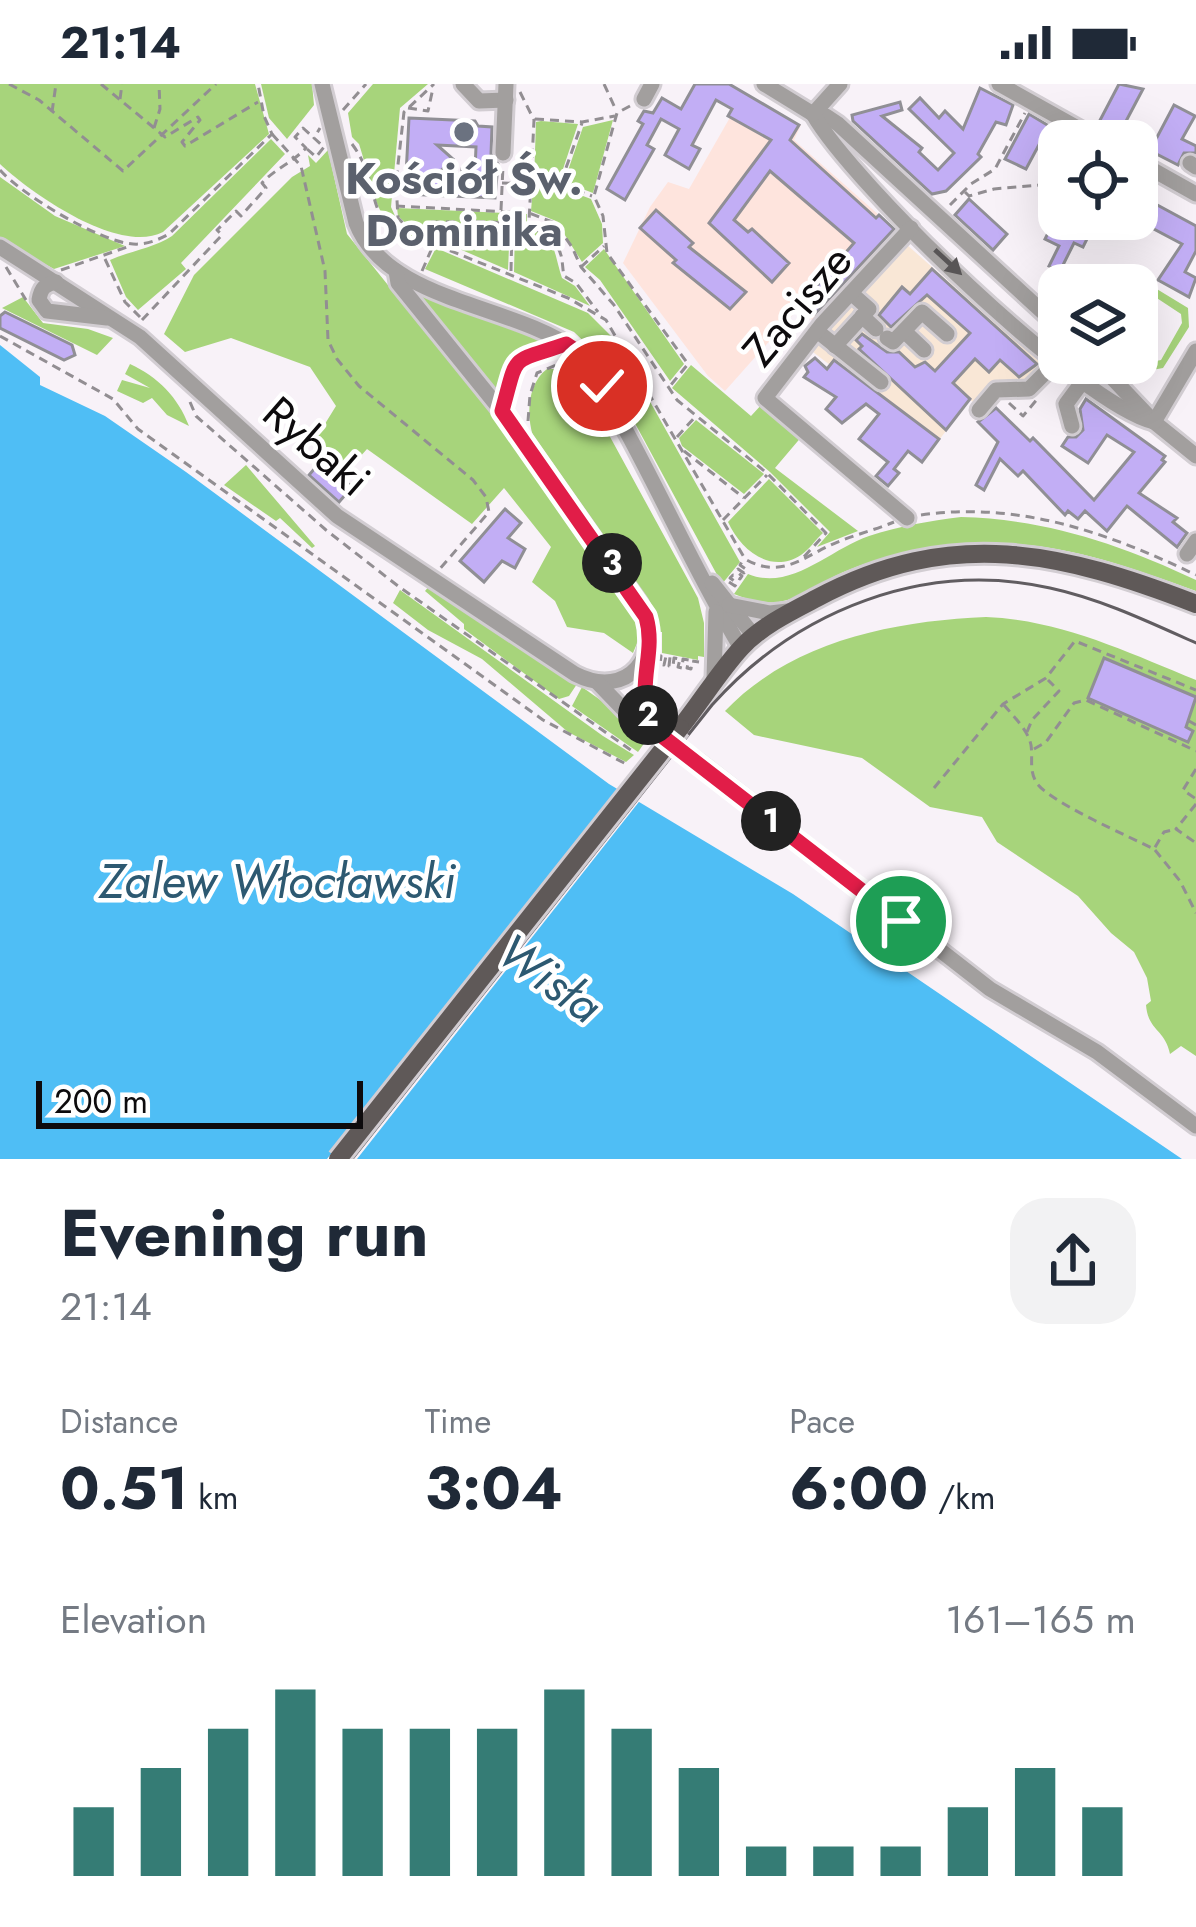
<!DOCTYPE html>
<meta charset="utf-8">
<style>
:root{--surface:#fff;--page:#f2f2f3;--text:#1f2937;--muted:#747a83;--accent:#357c75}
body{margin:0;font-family:Jost,sans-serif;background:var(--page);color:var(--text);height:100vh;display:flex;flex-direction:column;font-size:45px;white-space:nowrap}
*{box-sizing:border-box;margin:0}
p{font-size:39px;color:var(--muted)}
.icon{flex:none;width:66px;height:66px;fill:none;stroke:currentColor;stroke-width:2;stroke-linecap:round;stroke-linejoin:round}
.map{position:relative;height:1075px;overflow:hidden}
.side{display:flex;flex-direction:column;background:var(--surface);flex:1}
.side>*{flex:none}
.buttons{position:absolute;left:1038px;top:36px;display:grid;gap:24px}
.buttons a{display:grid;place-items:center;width:120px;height:120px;border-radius:24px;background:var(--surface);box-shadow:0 12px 48px #0002;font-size:60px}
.scale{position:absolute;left:36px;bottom:30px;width:327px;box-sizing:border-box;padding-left:12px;border:6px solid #0d0b0d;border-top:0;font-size:33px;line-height:42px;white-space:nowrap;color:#0d0b0d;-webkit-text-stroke:9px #fff;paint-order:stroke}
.pin{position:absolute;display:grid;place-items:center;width:102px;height:102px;color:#fff;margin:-51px;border:6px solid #fff;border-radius:50%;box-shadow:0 3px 12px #0007}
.km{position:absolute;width:60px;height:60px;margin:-30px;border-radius:50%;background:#222;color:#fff;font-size:33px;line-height:60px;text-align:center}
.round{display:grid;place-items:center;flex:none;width:126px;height:126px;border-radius:36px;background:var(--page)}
.head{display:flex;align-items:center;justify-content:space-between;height:204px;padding:0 60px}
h1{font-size:66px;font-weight:700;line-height:90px}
.stats{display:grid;grid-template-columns:repeat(3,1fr);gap:18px;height:204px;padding:12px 60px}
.stats div{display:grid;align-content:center}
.stats b{font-size:60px;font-weight:700}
.stats small{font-size:33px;font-weight:400}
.stats p{font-size:33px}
.chart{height:336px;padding:24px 60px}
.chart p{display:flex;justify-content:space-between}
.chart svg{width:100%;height:216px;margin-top:12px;stroke:var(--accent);stroke-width:6}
.status{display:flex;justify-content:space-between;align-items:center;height:84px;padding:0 60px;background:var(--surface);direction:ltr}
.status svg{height:33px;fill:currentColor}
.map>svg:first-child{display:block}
</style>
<div class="status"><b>21:14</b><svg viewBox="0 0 49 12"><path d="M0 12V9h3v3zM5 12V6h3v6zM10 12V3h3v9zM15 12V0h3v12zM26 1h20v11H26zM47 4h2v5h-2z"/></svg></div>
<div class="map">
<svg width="1196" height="1075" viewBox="0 0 1196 1075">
<rect width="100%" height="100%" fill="#f8f2f8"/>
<polygon fill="#f9e7d6" points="906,160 1044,282 1026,301 977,321 970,316 922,378 887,336 825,288 830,281 809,265"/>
<polygon fill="#fee4dd" points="744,9 801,41 794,56 897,147 817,240 798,225 725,307 708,292 623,179 650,123 668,98 689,105"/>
<g fill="#a7d47b">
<path d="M0 0H255L269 50 163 148C119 171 32 110 0 80Z"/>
<polygon points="261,0 312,0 314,21 287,55 269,34"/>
<path d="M373 0H428L400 24 391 123 400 143 429 159C420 157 409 155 400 151 375 136 368 86 359 60L352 53 348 29Z"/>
<polygon points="613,36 593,109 564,98 583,43"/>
<polygon points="541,37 578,40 559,97 534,97 536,38"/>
<path d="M271 55 285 70 181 179 186 185 138 226 126 213 110 176C130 167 154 164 172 152Z"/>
<polygon points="328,66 347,150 509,352 632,526 640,552 633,569 604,549 567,543 555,517 532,498 551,463 504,404 472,440 367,365 350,384 315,356 336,322 310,283 231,254 185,268 164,250 194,191 292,93 310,82 308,71 316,79"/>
<polygon points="0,93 55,132 125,162 54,185 35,175 32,179 0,155"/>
<polygon points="533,103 559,103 591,115 602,140 603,159 582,178 556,137 531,127"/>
<polygon points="397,124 527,130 527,139 510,140 508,186 411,144 398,132"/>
<path d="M515 144C557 144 552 164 562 194L575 202 590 222 514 188Z"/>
<polygon points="436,164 588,229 616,257 740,478 722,500 598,271 574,248 425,185"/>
<polygon points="604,165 684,280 670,297 600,196 585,183"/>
<polygon points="1106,187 1137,193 1188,224 1189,243 1163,284 1152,286 1135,279 1137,271 1151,278 1161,276 1182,239 1181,230 1137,201 1122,198 1098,201"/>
<path d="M413 203 541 256 542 257C513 265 501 282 497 311Z"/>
<polygon points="23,213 43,239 88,245 113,254 97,271 2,224"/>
<path d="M130 280C158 293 178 313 189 342L167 331 152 314 143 319 117 307 122 296 150 304 125 290Z"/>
<polygon points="691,281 751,332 763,319 803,351 775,384 858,447 817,463 830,448 770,388 672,304"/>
<path d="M547 285H573L698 514 704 539V573L698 572V576L662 569V548H656L652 527 533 352C526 330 528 299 547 285Z"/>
<polygon points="696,336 764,390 744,410 682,362 679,354"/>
<polygon points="246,381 315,462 312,464 280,434 276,437 224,401"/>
<path d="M769 395 823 449C816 455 809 466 801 471 770 491 740 465 728 438Z"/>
<path d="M961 433C1045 435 1120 460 1196 496V507C1111 477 1046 452 953 461 917 464 880 473 846 487 824 496 802 514 779 518 764 520 748 516 734 510L748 490C791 508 830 465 869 452 899 442 929 437 961 433Z"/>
<polygon points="430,501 577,600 569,612 559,615 464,545 464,540 425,507"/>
<polygon points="400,506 603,652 634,671 626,678 568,648 482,575 428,546 393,519"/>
<path d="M986 533C1061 536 1127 568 1196 596V972L1181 962 1170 970C1165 945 1148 947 1146 921L1151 917 1147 894 1134 868 1111 849 1078 812 997 758 982 733 930 723 862 674 754 651 725 627C792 557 893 537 986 533Z"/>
<polygon points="582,603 650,651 638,668 572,622"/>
</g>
<polygon fill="#4fbef5" points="0,261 40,293 40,301 105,332 186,388 609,700 793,810 1182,1075 0,1075"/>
<polygon fill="#f8f2f8" points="622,701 642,714 357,1075 327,1075"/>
<g fill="#c2aef5" stroke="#908f95" stroke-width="3" fill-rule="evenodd">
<polygon points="695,0 729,0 799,41 790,56 876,134 879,131 894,145 815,230 802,219 854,159 770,87 734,136 748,148 752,145 789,179 772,198 709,139 771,56 728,32 732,25 716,16 692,61 700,65 689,85 665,71 679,45 661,35 647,61 654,65 625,116 607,105 643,40 638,37 644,27 653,29 662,14 681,25"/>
<polygon points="1119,0 1143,5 1124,41 1154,59 1174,21 1195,32 1182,55 1196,62 1196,69 1184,69 1178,81 1098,40"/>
<polygon points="980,4 1013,21 1006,41 996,38 978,70 981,73 946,107 932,110 853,37 852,31 900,18 902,26 882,32 922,64 919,68 938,86 954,69 909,25 920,14 939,34 945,27 963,45"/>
<polygon points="1029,30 1049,42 1026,85 1005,75"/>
<path d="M409 34 475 37 478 42 492 43 491 70 498 80 495 114 405 110ZM437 61 476 63 475 86 462 85 461 96 432 95 453 75Z"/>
<polygon points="1137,110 1196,142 1196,167 1185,188 1196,194 1189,213 1158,196 1182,160 1137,136"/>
<polygon points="969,115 1007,150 993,166 955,131"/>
<polygon points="656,126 693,159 689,163 746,208 730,225 673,179 676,176 640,144"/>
<polygon points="1055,135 1068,135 1068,145 1087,155 1083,163 1074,159 1060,187 1049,182 1059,162 1045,155"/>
<polygon points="932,185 1037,280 1019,293 1000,276 989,288 975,275 953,299 970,315 946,346 859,265 862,262 856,256 862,250 887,268 899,268 915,283 925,278 935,287 970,249 927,211 891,243 879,231 902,203 910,210"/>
<polygon points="5,228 72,261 75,271 64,276 0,244 0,232"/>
<polygon points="815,274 827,285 834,276 939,355 922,378 908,367 894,385 899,389 888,402 876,392 888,378 859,355 879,330 866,320 842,339 826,325 836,313 804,293 808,288 805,282"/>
<polygon points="1086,315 1165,372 1162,376 1165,378 1139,409 1177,434 1173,438 1187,449 1177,463 1127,422 1107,447 1085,427 1078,435 1068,427 1065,431 1023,387 1018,392 1000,375 984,406 976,401 998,358 978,338 996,324 1030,357 1033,354 1094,416 1134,368 1107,351 1088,379 1062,362 1068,353 1076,353 1083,346 1080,325"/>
<polygon points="321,377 352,403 339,418 309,391"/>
<polygon points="505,425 521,439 508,454 525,465 515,484 502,477 484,498 460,477"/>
<polygon points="1104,574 1196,613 1186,643 1193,647 1188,658 1088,614"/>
</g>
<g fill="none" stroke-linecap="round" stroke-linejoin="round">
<defs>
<g id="minor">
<path d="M322 0 356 139C387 218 513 220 575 266 598 283 611 319 624 343 664 416 698 493 741 564"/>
<polyline points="463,0 479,17 506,16"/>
<polyline points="764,0 813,30 826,32 838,40 1059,243"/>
<polyline points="999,0 1101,57"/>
<polyline points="644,15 652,0"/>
<path d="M813 30C852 99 1080 320 1154 338"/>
<polyline points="813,30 840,0"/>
<polyline points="503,69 506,0"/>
<polyline points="1137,77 1196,110"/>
<polyline points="1190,79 1196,83"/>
<path d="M0 163 140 253 337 432 575 590C628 617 666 570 639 519L516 345 398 199 396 187"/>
<path d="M56 198C44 201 41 204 39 216L47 227 107 234"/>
<polyline points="862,232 876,245"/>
<polyline points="817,247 881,298"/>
<polyline points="904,247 924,266"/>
<polyline points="887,254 893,258 922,228 947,250"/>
<polyline points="835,262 869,225 851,209"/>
<polyline points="1098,279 1154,338 1196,372"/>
<polyline points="979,326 996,306 1029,305 1055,279"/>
<path d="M502 327C518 267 509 280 565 261"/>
<polyline points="1154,338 1196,267"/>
<polyline points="1072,342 1066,320 1083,297"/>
<polyline points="907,434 765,314 822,240 911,144"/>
<polyline points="1187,470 1196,457"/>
<polyline points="712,499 754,552"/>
<polyline points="729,521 770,529 788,527"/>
<polyline points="643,578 646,622 657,646"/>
<polyline points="714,594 716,528"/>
<polyline points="598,599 624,626 698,678 990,905 1097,968 1196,1042"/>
</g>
<path id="major" d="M680 644C701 618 719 588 741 564 761 542 792 527 817 514 952 442 1062 468 1196 520"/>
</defs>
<use href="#minor" stroke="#d2cdd2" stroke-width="21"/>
<use href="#major" stroke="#d2cdd2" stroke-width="24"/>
<g stroke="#928e92" stroke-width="3" stroke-dasharray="9 6" stroke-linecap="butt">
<polyline points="9,0 39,16 123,87 216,0"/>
<polyline points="101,0 165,53 198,33 200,36 182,58 185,62 258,18"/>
<polyline points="604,0 616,26"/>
<polyline points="520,8 534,36 529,138"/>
<polyline points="120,15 122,0"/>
<polyline points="630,22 617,29 594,112 603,132 607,169 688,280 670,302"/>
<polyline points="408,24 428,27 433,4"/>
<polyline points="343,26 366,0"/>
<polyline points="52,28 56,0"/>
<polyline points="535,35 582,38 615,32"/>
<polyline points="154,44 160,25 159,0"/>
<polyline points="272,50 301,82 325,187 328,256 337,275 359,302 473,396 486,413 489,428 438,487"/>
<path d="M352 60C387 107 356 144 431 162"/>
<polyline points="307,65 316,73 324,63 314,54 320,44"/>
<path d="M0 86C22 111 100 158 133 160 146 161 158 156 169 150L272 50 264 32 258 0"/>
<polyline points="561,98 582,39"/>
<polyline points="502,99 560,100 592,112"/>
<polyline points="965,108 969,112 994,105 1051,100 1059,85"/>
<polyline points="950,121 971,100 995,85 1025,29"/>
<polyline points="396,122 529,129 555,139 572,163 581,183 614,221 677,316 768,390 826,449 800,477"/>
<polyline points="501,126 503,82"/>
<path d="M431 138C465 139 540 130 558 164 563 172 562 182 564 192L576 199 598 228"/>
<path d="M436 161 568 214 606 236 745 475C783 497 806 470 840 457 858 450 877 445 894 438"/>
<polyline points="433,163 435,156 411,147 398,134 396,98 404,28 434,0"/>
<polyline points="105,175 125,218 140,233"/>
<polyline points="6,183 26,216"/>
<polyline points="581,183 604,162"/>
<polyline points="61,186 130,162"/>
<polyline points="422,187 432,164"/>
<polyline points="511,187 512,143"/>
<path d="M142 236 222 151 217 146 236 127 241 132 266 104 262 99C276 84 292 79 306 64L295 53 303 44 314 54"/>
<polyline points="0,252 113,315 138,345 543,636 626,680"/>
<polyline points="190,318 196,332 326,446 398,502 635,669"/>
<polyline points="1009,319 1023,332 1039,313"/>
<polyline points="528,337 530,311 537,289 556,281 571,283"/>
<polyline points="677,353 695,333"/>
<polyline points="684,367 744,414"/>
<path d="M921 431C1019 417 1109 449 1196 491"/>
<polyline points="723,436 767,391"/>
<polyline points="729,498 735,502 737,499 730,494 733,491 740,495 742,492 736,487 738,485 744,489 747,486 740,481 743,476"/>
<polyline points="657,571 661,572 660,580 664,581 666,572 670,573 669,582 673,582 674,574 680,575 678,583 682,584 683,575 689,576 687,584 691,585 692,577 699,578"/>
<path d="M1004 621C1014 633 1028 646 1031 661 1033 675 1029 685 1036 698 1047 717 1130 753 1154 765L1164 748 1176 745"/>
<polyline points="1189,637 1196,641"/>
<polyline points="1027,648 1032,636 1059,607 1048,596"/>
<polyline points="1034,665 1046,658 1074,619 1086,616 1196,667"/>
<polyline points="1196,685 1183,706 1196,715"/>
<polyline points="934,704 1003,620 1046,594 1075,557 1196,606"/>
<polyline points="1196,720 1176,745 1196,759"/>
<polyline points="1155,766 1180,797 1196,829"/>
</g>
<use href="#minor" stroke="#a29f9e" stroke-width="15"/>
<use href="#major" stroke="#5f5958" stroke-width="18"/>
<path stroke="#615d61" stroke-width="3" d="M352 1075 712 621C797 526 924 476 1050 504 1101 515 1149 538 1196 559"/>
<defs>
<polyline id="major-bridge" points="338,1075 680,644"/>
</defs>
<use href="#major-bridge" stroke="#d2cdd2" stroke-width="24" stroke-linecap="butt"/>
<use href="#major-bridge" stroke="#5f5958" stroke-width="18"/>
</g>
<defs><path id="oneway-solid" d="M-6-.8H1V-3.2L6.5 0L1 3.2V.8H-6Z" transform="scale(3)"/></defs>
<use fill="#585556" href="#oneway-solid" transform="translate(948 178) rotate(43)"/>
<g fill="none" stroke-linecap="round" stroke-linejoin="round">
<defs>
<path id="route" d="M602 302 572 264 566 260C508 280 519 267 502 327L646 533C658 574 630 607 658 649L901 837"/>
</defs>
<use href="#route" stroke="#fff" stroke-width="24"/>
<use href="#route" stroke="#e11d48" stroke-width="15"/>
</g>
<circle fill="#6b7280" stroke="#fff" stroke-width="4.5" cx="464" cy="48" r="12"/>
<g text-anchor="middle" stroke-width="9" stroke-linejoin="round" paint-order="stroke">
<g font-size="45" font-weight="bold" fill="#5b616d" stroke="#fff">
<text x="464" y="110">Kościół Św.<tspan x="464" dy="52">Dominika</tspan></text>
</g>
<g font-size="45" fill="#0d0b0d" stroke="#fff">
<text transform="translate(797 221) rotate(-50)" y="16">Zacisze</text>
<text transform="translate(317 362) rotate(41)" y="16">Rybaki</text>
</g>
<g font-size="48" font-style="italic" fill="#2d5971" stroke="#fff">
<text x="277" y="814">Zalew Włocławski</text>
<text transform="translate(550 894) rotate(36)" y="17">Wisła</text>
</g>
</g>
</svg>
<div class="buttons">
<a><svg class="icon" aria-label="locate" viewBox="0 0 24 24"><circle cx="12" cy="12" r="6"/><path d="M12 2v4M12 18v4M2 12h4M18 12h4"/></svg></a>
<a><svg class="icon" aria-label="layers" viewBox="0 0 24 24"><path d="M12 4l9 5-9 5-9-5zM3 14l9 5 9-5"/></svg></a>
</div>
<div class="scale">200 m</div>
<div class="pin" style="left:901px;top:837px;background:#1e9e55"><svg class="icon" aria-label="arrive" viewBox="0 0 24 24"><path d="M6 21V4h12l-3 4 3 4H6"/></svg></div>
<div class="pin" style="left:602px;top:302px;background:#d93025"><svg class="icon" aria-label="check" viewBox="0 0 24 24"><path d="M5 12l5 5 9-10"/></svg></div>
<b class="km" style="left:771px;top:737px">1</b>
<b class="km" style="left:648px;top:631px">2</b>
<b class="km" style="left:612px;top:479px">3</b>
</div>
<section class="side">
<div class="head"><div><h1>Evening run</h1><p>21:14</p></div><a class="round"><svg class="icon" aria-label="share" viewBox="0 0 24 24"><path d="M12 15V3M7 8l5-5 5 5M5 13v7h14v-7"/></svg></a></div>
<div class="stats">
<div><p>Distance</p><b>0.51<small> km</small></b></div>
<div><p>Time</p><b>3:04</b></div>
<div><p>Pace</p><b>6:00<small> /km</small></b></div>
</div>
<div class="chart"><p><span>Elevation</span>161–165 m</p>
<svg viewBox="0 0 160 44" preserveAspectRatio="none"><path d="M5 44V30M15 44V22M25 44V14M35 44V6M45 44V14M55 44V14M65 44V14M75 44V6M85 44V14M95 44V22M105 44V38M115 44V38M125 44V38M135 44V30M145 44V22M155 44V30"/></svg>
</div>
</section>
